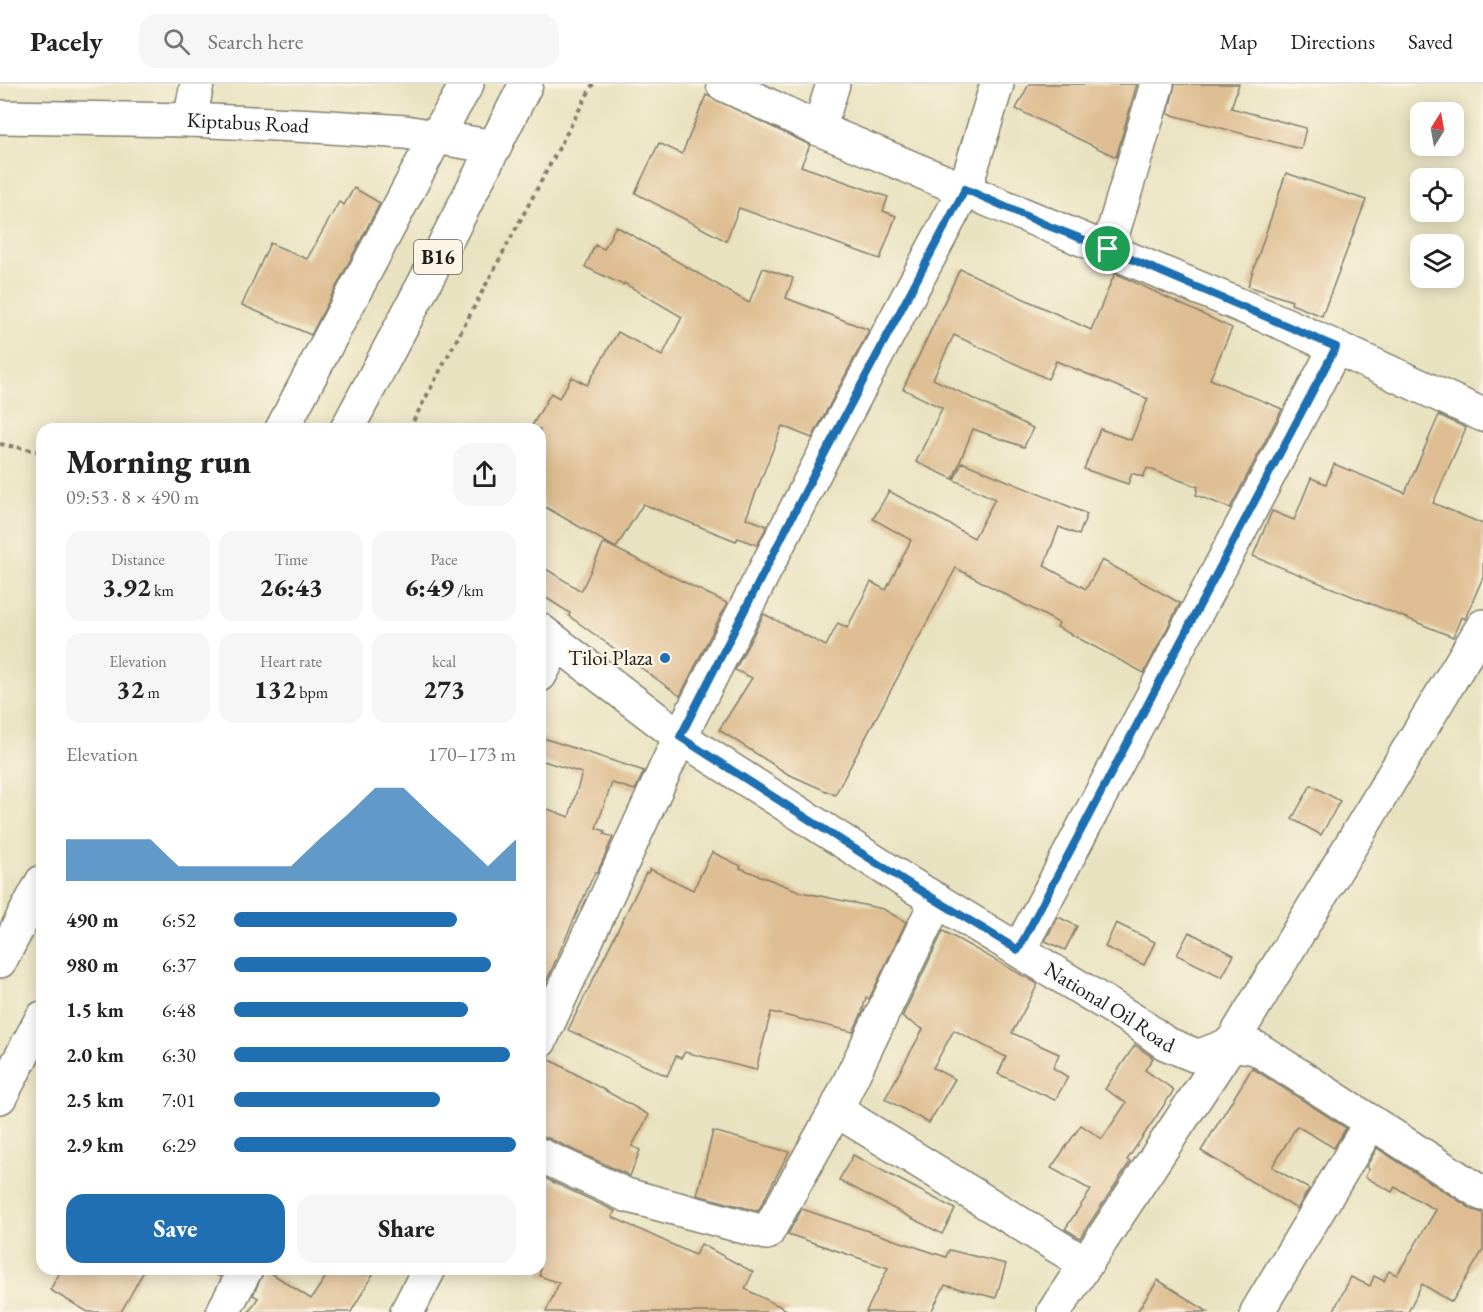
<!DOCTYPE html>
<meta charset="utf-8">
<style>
:root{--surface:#fff;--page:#f6f6f6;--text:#222;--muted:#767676;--line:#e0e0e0;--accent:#1f6fb2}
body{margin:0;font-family:"EB Garamond",serif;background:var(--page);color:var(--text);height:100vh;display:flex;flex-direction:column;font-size:22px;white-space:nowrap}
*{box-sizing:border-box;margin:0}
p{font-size:20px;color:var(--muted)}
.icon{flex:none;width:33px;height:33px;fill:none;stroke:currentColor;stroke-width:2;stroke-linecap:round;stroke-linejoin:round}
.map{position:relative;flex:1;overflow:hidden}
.side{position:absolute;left:36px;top:339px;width:510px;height:852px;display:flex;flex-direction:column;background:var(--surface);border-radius:18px;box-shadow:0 3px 15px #0003}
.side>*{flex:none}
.needle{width:39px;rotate:11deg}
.buttons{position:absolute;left:1410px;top:18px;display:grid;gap:12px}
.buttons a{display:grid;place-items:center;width:54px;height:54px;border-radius:12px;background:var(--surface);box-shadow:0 3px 15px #0003;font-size:30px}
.pin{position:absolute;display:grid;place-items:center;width:51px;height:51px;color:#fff;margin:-26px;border:3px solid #fff;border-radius:50%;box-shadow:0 2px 6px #0007}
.round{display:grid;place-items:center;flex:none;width:63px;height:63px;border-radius:18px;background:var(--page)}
.summary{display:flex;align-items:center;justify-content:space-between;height:102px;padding:0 30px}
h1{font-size:33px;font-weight:800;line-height:45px}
.metrics{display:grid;grid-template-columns:repeat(3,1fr);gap:9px;height:102px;padding:6px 30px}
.metrics div{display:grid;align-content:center;border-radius:15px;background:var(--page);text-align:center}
.metrics b{font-size:26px;font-weight:800}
.metrics small{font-size:16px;font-weight:400}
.metrics p{font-size:16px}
.chart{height:168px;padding:12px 30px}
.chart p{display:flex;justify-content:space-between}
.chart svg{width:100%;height:108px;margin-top:6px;fill:var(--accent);opacity:.7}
.button{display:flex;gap:12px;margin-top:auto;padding:12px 30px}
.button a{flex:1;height:69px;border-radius:18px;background:var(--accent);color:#fff;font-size:24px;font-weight:800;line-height:69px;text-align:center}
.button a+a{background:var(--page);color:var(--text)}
ul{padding:0 30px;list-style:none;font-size:20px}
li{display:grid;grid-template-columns:96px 72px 1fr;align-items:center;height:45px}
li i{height:15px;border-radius:8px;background:var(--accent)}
header{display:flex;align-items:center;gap:36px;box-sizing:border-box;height:84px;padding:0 30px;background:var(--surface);border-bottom:2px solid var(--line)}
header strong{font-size:28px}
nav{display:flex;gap:33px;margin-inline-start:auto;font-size:21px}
.search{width:420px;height:54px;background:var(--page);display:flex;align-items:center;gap:15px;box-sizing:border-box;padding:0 21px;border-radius:18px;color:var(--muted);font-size:22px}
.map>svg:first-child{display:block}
</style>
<header>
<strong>Pacely</strong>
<div class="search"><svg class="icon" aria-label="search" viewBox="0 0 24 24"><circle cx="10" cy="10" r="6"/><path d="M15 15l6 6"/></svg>Search here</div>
<nav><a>Map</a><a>Directions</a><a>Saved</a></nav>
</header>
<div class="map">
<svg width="1483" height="1228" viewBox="0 0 1483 1228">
<rect width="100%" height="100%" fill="#fcf5e5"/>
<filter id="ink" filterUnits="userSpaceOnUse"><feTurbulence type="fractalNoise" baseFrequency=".0167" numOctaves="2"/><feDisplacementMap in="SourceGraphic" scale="12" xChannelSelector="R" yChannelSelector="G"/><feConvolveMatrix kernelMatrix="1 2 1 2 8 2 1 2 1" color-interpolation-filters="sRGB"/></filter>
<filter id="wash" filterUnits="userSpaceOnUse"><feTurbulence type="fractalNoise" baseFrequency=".008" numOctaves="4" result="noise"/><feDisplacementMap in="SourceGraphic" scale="24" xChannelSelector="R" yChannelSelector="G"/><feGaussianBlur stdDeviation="1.35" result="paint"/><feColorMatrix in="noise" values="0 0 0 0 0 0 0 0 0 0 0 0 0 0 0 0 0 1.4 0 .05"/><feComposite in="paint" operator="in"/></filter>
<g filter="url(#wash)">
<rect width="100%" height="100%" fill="#e9e2c0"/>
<g id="blocks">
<g fill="#debd92">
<polygon points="1029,0 1137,0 1116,73 1016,25"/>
<polygon points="1175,0 1239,0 1231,24 1306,44 1301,65 1168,30"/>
<polygon points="706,11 810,61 801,82 888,113 883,127 896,132 880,175 739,124 726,157 635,109 659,59 682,70"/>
<polygon points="1286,89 1366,116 1322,232 1291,220 1292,217 1248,202"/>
<polygon points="354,104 380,119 311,251 242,221 270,159 307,175 339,118 344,121"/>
<polygon points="616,142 749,219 763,184 793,194 786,214 869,246 812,354 782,342 746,434 767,442 757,461 738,454 736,457 643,420 616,464 540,420 540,345 530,345 551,309 559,314 572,293 587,301 618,248 662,272 682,233 624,199 623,201 585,183 595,161 604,165"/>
<polygon points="960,185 1091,246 1115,189 1232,244 1210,295 1282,325 1230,424 1196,411 1198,403 1147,384 1143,393 1132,389 1128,400 1084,385 1100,345 1131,356 1148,315 1056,277 1048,295 954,251 933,295 1033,344 1024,363 973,345 953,395 916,378 942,324 903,305"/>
<polygon points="1439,331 1466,344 1433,419 1483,440 1483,493 1465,535 1461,533 1453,553 1253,472 1272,427 1294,436 1311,394 1326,400 1334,380 1405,409"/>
<polygon points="962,378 1087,430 1079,451 1059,443 1044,482 1086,505 1102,476 1180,519 1144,589 1057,543 1059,539 956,484 835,711 788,690 719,646 752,594 735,586 764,530 826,562 838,539 847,544 871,498 886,506 911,456 873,435 889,407 974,454 995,415 954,396"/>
<polygon points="604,459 727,519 680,612 569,532 570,529 540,510 540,481 581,507"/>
<polygon points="540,653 644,687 635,706 612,699 596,744 605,747 604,750 613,753 597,789 595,788 540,912 540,722 569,733 582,689 540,676"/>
<polygon points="1311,701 1340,717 1321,751 1292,735"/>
<polygon points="712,768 741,782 740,784 801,808 883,825 906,838 869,915 866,913 862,929 853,948 771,928 756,986 685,968 681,974 676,972 667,992 568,946 646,789 648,789 650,785 693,806"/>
<polygon points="1058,833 1077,842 1065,866 1045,857"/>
<polygon points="1116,839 1155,858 1144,881 1105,863"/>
<polygon points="943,847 1038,900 1012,949 1059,970 1053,984 1068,993 1055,1016 998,990 1006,973 954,946 933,984 955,995 929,1039 885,1015 923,945 902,933"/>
<polygon points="1189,848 1234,871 1222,893 1177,871"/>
<polygon points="1135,961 1153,974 1145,986 1174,1006 1127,1076 1130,1078 1080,1154 1065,1145 1091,1106 1051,1084 1081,1041 1102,1055 1126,1019 1105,1005"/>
<polygon points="547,974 649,1031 632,1062 640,1066 630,1092 548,1054 540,1053 540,975"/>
<polygon points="1252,984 1346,1044 1334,1064 1297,1042 1272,1083 1309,1105 1297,1125 1201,1067"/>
<polygon points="713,1047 789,1068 758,1127 697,1111"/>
<polygon points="1377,1064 1473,1126 1483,1129 1483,1166 1452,1218 1422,1200 1408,1228 1333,1228 1351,1193 1370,1202 1374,1192 1384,1197 1389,1187 1397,1191 1436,1126 1395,1103 1392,1108 1365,1093 1369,1085 1366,1083"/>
<polygon points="853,1071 955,1125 942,1150 839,1096"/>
<polygon points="540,1092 615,1127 612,1133 695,1171 701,1160 753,1188 745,1205 791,1228 546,1228 559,1199 540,1192"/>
<polygon points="802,1125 946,1173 949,1166 1006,1180 996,1214 945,1201 931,1228 866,1228 888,1184 788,1150"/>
<polygon points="62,1185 145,1185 121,1228 88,1228 50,1206"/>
<polygon points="205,1185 225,1185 220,1193"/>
<polygon points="265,1185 311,1215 331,1185 376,1185 351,1228 249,1228 258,1214 253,1211"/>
<polygon points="1158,1196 1208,1228 1137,1228"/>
</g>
</g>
</g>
<g filter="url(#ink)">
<use href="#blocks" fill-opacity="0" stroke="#827f6e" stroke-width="1.5"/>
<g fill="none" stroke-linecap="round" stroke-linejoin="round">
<defs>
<g id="minor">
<polyline points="723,0 819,45 1287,241 1483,331"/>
<path id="s1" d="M0 33 190 36 315 42 405 48 495 63"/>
<polyline points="190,36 197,0"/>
<polyline points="819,45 833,0"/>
<polyline points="1108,165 1157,0"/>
<polyline points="282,345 436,53 467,0"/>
<path id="s2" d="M540 546 680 653 905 797 1138 939 1165 959 1194 971H1202L1231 960 1256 964 1483 1110"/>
<polyline points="540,591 557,559"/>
<polyline points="1019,866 1336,263"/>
<polyline points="0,877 42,798"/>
<polyline points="540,957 680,653 816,386 965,105 997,0"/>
<polyline points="836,1026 937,816"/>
<polyline points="540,1071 626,1111 767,1149 836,1026 1086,1180"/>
<polyline points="223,1228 246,1185"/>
<polyline points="407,1228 429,1185"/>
<polyline points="1054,1228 1231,960 1483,542"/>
<polyline points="1257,1228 1371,1038"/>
</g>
<g id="major">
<polyline points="347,345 434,181 526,0"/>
<polyline points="0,1013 42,934"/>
</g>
</defs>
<use href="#minor" stroke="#827f6e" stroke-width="36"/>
<use href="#major" stroke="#827f6e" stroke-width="36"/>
<g stroke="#827f6e" stroke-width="4" stroke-dasharray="4.5 4.5" stroke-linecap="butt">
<polyline points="409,345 593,0"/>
<polyline points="0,360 42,368"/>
</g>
<use href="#minor" stroke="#fff" stroke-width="33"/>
<use href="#major" stroke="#fff" stroke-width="33"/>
</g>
</g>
<g fill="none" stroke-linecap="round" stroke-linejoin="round" filter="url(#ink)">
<defs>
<polygon id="route" points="965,105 1046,141 1108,165 1336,263 1018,866 905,797 680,653 816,386"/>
</defs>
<use href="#route" stroke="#fff" stroke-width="12"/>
<use href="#route" stroke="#1f6fb2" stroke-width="8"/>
</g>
<circle fill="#1f6fb2" stroke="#fcf5e5" stroke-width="2" cx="665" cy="574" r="6"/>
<g text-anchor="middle" stroke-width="5" stroke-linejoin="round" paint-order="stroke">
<rect fill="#fcf5e5" stroke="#5f5d58" stroke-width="1.5" x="414" y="156" width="48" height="34" rx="4.5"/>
<g font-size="20" font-weight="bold" fill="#1c1c1c">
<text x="438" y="180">B16</text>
</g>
<g font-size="21" fill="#1c1c1c" stroke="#fcf5e5">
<text dy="7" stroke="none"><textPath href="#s1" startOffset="248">Kiptabus Road</textPath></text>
<text dy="7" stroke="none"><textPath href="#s2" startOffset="684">National Oil Road</textPath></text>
</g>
<g font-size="21" fill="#1c1c1c" stroke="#fcf5e5" text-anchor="end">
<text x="653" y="581">Tiloi Plaza</text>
</g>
</g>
</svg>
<div class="buttons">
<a><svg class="needle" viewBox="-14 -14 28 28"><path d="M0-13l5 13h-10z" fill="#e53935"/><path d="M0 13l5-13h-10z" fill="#767676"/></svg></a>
<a><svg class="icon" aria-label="locate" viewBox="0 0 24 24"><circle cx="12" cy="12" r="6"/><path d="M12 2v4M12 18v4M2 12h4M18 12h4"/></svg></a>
<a><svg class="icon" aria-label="layers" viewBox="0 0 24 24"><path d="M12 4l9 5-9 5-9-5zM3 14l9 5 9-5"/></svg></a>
</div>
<div class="pin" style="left:1108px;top:165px;background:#1e9e55"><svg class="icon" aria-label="arrive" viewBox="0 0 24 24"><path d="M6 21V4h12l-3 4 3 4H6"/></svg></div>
<section class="side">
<div class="summary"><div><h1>Morning run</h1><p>09:53 · 8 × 490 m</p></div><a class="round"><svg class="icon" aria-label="share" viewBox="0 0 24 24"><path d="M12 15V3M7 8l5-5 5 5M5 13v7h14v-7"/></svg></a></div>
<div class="metrics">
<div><p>Distance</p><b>3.92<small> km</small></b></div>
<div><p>Time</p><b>26:43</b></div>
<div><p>Pace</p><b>6:49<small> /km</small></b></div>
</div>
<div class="metrics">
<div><p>Elevation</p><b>32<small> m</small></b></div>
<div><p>Heart rate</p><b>132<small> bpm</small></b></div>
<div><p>kcal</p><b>273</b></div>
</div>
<div class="chart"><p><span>Elevation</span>170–173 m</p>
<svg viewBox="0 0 160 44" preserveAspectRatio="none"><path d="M0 44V27L10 27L20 27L30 27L40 38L50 38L60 38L70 38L80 38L90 27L100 17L110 6L120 6L130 17L140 27L150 38L160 27V44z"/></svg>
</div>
<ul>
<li><b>490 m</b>6:52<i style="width:79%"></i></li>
<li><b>980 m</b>6:37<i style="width:91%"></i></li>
<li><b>1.5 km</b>6:48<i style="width:83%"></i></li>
<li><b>2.0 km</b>6:30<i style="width:98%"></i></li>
<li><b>2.5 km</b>7:01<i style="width:73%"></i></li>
<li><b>2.9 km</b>6:29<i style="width:100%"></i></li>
</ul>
<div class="button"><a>Save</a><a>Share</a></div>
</section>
</div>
